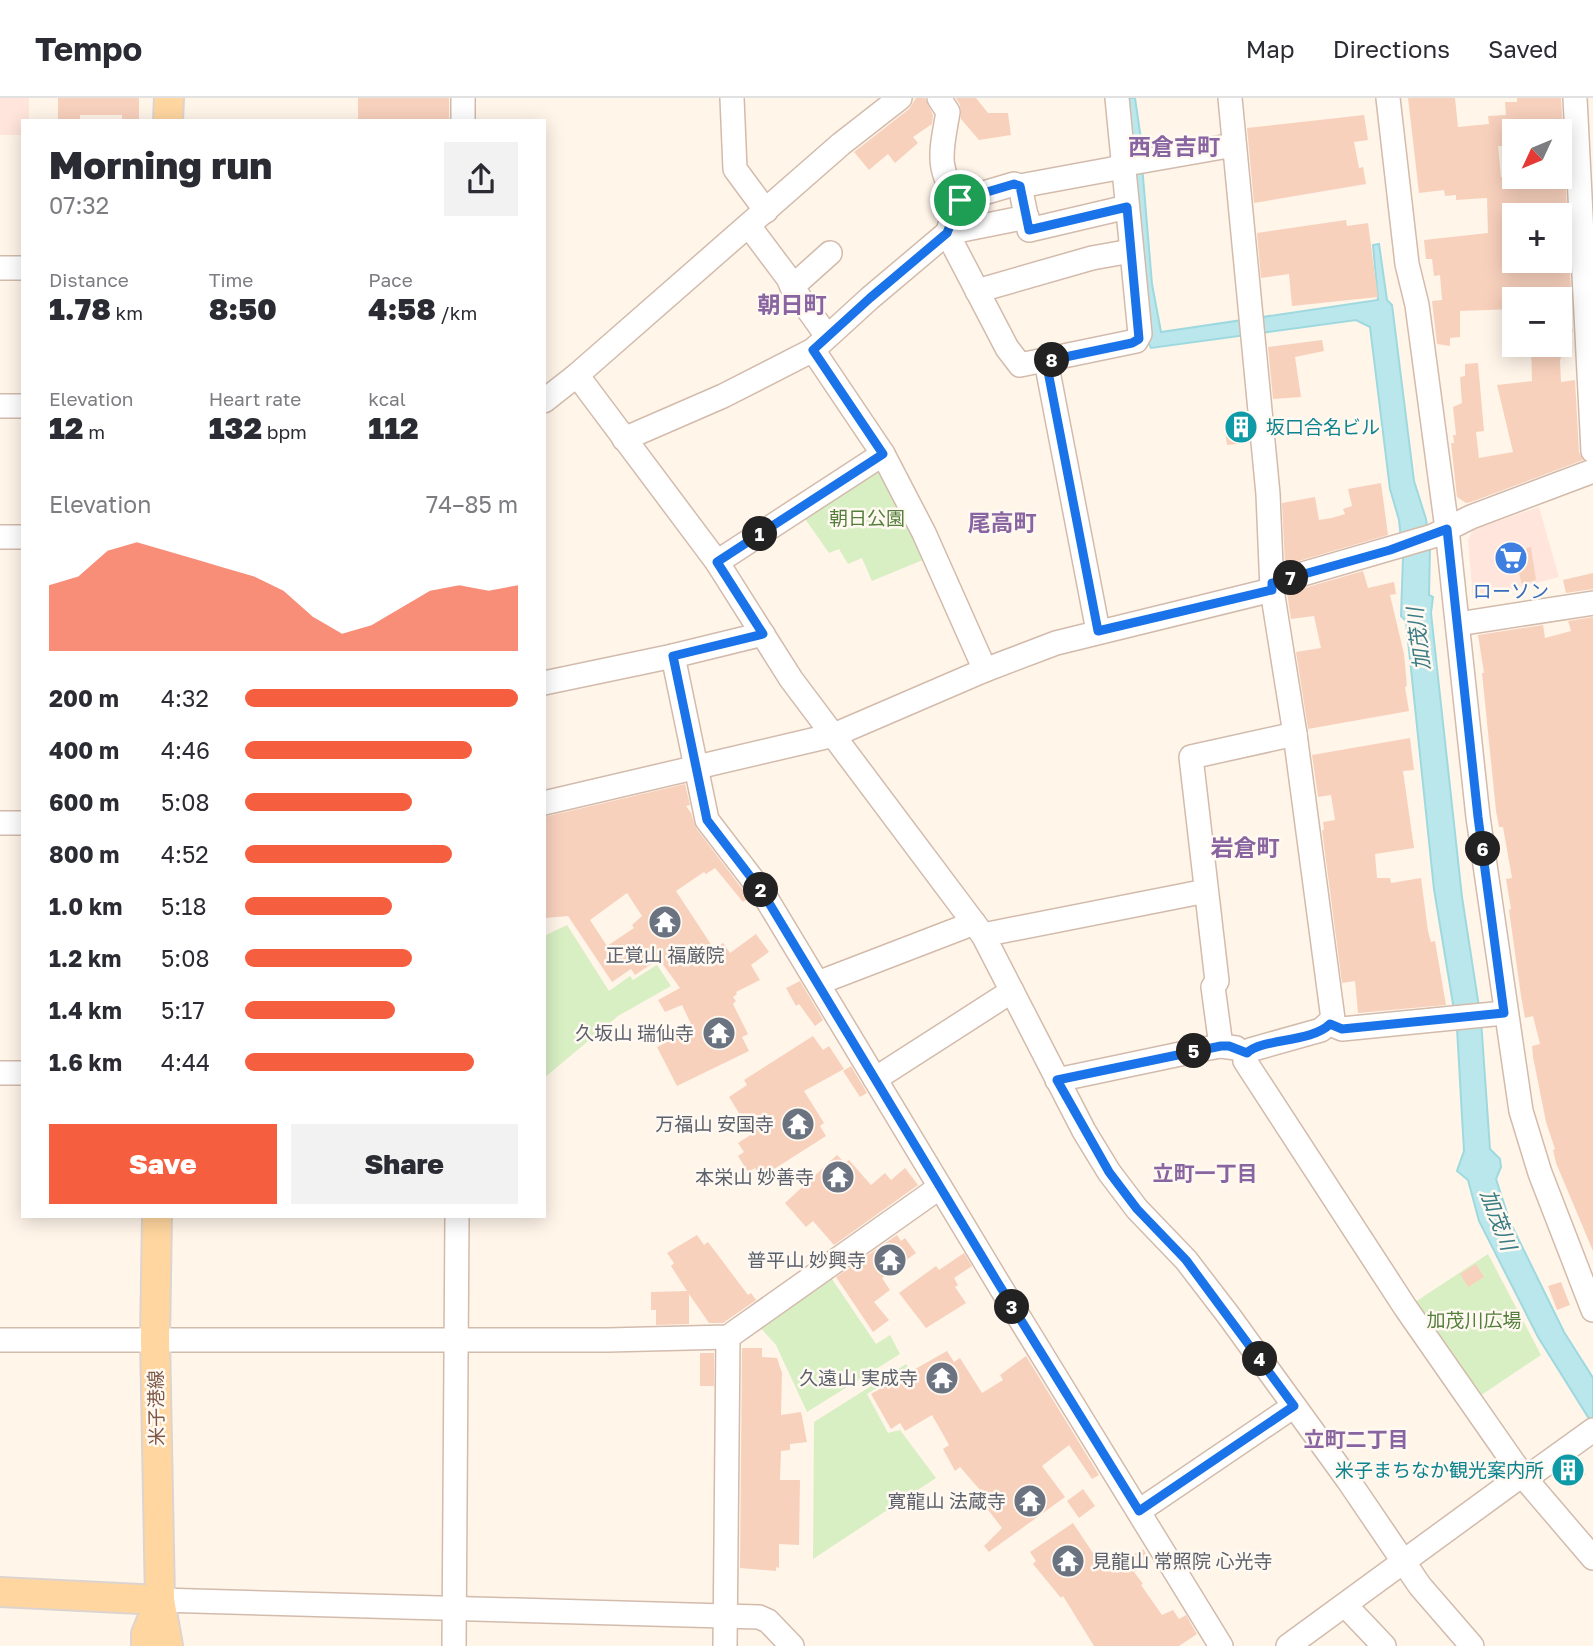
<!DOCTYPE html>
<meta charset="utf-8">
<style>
:root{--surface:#fff;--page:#f2f2f3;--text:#2b2b33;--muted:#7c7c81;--line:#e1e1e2;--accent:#f65e40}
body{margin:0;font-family:"Golos Text","Noto Sans JP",sans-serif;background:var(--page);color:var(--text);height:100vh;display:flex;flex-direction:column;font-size:26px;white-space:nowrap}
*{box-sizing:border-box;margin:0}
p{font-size:23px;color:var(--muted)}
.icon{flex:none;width:38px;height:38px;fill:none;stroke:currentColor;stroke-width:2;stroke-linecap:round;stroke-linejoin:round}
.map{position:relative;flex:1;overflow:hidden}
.drawer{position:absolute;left:21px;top:21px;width:525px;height:1099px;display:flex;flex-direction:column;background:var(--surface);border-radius:0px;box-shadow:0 4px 18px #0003}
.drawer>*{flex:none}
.needle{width:46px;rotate:226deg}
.tools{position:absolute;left:1502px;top:21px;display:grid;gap:14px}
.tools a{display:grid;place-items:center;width:70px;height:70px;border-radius:0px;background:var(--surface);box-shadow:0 4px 18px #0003;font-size:35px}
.pin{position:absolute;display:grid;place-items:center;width:60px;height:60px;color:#fff;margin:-30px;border:4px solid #fff;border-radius:50%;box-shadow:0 2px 7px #0007}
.km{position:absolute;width:35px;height:35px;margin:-18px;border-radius:50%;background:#222;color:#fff;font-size:19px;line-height:35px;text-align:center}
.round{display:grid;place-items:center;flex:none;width:74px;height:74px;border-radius:0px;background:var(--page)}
.overview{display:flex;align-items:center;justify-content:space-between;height:119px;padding:0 28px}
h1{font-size:38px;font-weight:800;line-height:52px}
.stats{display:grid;grid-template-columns:repeat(3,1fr);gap:10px;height:119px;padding:7px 28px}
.stats div{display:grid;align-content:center}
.stats b{font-size:30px;font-weight:800}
.stats small{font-size:19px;font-weight:400}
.stats p{font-size:19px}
.chart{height:196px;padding:14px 28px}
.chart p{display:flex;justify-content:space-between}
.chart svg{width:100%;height:126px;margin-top:7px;fill:var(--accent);opacity:.7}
.button{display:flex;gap:14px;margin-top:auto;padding:14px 28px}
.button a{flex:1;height:80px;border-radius:0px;background:var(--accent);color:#fff;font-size:28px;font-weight:800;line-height:80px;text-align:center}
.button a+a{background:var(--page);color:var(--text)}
ul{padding:0 28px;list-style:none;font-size:23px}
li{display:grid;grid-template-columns:112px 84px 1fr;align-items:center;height:52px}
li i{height:18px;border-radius:9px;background:var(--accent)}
header{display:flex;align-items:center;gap:42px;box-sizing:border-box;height:98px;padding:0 35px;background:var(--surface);border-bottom:2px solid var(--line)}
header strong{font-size:33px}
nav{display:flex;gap:38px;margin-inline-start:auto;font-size:24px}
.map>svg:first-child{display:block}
</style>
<header>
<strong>Tempo</strong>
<nav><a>Map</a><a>Directions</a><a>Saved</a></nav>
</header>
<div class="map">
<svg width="1593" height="1548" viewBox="0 0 1593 1548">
<rect width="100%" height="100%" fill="#fff5e9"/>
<g fill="#ffe5dc">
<polygon points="0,0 29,0 29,23 23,23 23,37 0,37"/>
<polygon points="1539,409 1559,479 1473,501 1468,442 1473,432"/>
</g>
<g fill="#d8efc4">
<polygon points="878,363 930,459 872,483 862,460 848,466 839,451 829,455 801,415"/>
<polygon points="567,827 609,893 630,878 633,882 657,867 671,888 618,918 544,980 544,838"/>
<polygon points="1488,1156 1541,1257 1474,1302 1412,1206"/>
<polygon points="830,1178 876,1246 890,1237 900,1256 807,1314 776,1247 757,1226"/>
<polygon points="906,1266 909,1270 867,1296 888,1335 900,1332 936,1380 813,1461 814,1324"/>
</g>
<polygon fill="#bae7ec" stroke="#9ed9df" stroke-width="2" points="1121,0 1135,0 1143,55 1142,67 1152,186 1161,234 1378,202 1373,147 1379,146 1387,202 1392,207 1414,383 1426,421 1430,449 1429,497 1433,499 1431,515 1462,799 1481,922 1490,1051 1500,1061 1501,1069 1496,1081 1510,1124 1564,1234 1593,1280 1593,1327 1538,1239 1479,1123 1468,1082 1457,1073 1464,1053 1457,930 1434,791 1406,523 1401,518 1403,460 1399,422 1390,391 1370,229 1356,222 1151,250 1149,246 1145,246"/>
<g fill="#f8d1bd" fill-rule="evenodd">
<polygon points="58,0 139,0 139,23 122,23 122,17 80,17 80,23 58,23"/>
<rect x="358" y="0" width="91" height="23"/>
<polygon points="916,0 925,0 933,17 932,26 913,39 918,45 895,65 888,56 869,72 854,54 909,11"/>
<polygon points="956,0 976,0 988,15 1008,15 1011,37 979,42 961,21 960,7"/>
<path d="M1408 0H1455L1458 29 1489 26 1488 18 1506 17 1505 4H1517V0H1561L1563 33H1514V48H1498L1501 79H1559V51H1564L1571 195H1561L1559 201 1573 233 1560 262 1561 284 1575 282 1579 354 1583 362 1471 404 1466 405 1457 399 1451 345H1454L1453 337H1456L1453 309 1462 305 1460 279 1465 278V266L1478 265 1484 333 1476 334 1479 360 1513 354 1497 287 1532 283 1531 247H1559V255V201H1513L1514 211 1460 213V239L1450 240V248L1437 246 1432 203 1442 202 1440 177 1434 178 1432 161H1426L1424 142 1488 135 1487 100 1456 102V97L1445 98 1444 92 1419 95ZM1511 117H1559V163H1514Z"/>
<polygon points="1364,17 1368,42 1354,44 1359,70 1363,69 1366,86 1254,105 1247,30"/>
<polygon points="1346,122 1347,128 1368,125 1378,199 1292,208 1289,176 1261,180 1257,135"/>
<polygon points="1322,242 1324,253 1295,259 1301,299 1273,301 1268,249"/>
<polygon points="1246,316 1249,345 1227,347 1225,334 1230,333 1228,318"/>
<polygon points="1381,385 1388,437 1285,467 1282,405 1315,399 1319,422 1332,420 1345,416 1343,411 1352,408 1348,391"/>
<polygon points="1531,449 1536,482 1522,486 1515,460 1519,452"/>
<polygon points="1363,473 1368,490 1394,484 1396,496 1390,497 1404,556 1407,588 1405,589 1409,613 1308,631 1296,554 1321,550 1314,518 1291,521 1287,495"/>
<polygon points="1593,475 1593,491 1566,495 1563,482"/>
<polygon points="1593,519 1593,1153 1556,1065 1553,1052 1555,1051 1546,1024 1533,959 1532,948 1540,946 1533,918 1525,920 1521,898 1509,812 1511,811 1506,781 1512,780 1503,729 1499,729 1496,713 1482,575 1484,575 1478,537 1543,527 1545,540 1571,533 1568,523"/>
<polygon points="1410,640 1414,672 1403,673 1414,750 1375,756 1377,780 1390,780 1391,785 1421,780 1428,833 1431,844 1435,843 1446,907 1358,915 1355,883 1342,885 1322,732 1324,732 1323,724 1335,722 1331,697 1318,699 1312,657"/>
<path d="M685 686 690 707 686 708 691 715 696 730 749 800 743 804 715 770 706 776 704 774 676 793 714 851 723 845 730 855 756 836 769 854 751 867 760 882 736 894 737 896 733 899 736 903 733 906 748 936 742 939 749 953 677 988 657 949 690 932 689 929 692 928 682 907 665 914 658 902 680 890 659 861 635 877 631 871 612 884 568 818 546 820 544 719ZM627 795 642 818 632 827 634 830 607 848 590 822Z"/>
<polygon points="800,883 823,922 815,928 799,906 796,908 786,890"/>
<polygon points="813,938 823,952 829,948 844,971 804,993 824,1025 820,1028 826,1038 760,1080 755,1070 748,1074 738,1058 744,1054 738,1045 752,1036 729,999 747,987 744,982"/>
<polygon points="851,968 867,995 860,999 843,973"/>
<polygon points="837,1057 845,1065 849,1062 871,1087 885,1075 891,1082 905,1070 918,1087 834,1147 813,1123 806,1129 785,1105"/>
<polygon points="697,1137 704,1147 708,1144 748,1197 751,1195 756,1202 723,1225 709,1225 689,1196 689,1226 656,1227 656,1212 651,1212 651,1194 687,1193 671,1168 674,1165 667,1155"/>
<polygon points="897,1137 901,1143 905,1140 916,1155 882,1180 890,1192 874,1204 889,1222 873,1234 836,1179"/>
<polygon points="964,1155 972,1168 954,1180 958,1187 955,1189 966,1205 926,1230 899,1195 936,1168 939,1172"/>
<polygon points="1476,1166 1484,1179 1468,1189 1460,1176"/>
<polygon points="1561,1184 1570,1207 1557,1212 1548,1188"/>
<polygon points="742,1250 762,1250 762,1259 777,1260 782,1275 781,1317 801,1314 807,1344 790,1346 790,1352 781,1353 780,1382 800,1382 799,1447 779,1446 779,1470 776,1469 776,1473 740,1470"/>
<polygon points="947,1253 954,1264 960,1260 982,1295 1003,1282 1000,1277 1026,1258 1099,1377 1092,1381 1069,1347 1042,1368 1065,1399 989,1454 984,1448 1002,1430 982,1404 987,1400 960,1369 955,1373 943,1351 949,1347 932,1317 905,1333 900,1325 891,1331 871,1296"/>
<rect x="700" y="1255" width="14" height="33"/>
<polygon points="1574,1363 1586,1376 1570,1390 1557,1375"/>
<polygon points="1083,1391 1095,1408 1079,1420 1067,1403"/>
<polygon points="1073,1425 1105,1473 1143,1451 1151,1464 1134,1474 1143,1486 1141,1487 1162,1517 1173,1512 1179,1521 1186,1517 1197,1536 1179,1548 1094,1548 1063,1498 1061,1500 1033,1466 1036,1463 1030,1454"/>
</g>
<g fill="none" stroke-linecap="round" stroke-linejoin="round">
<defs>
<g id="minor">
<polyline points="463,0 463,23"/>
<polyline points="732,0 735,71 766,113"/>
<path d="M939 0 948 14C942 50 934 72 960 102"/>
<polyline points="1230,0 1268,396 1272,492 1295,636 1333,921 1321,932 1250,952 1245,963 1405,1209 1522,1377 1593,1460"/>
<polyline points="1388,0 1407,166 1417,207 1447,431 1478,719 1521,1013 1540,1075 1593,1212"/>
<polyline points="1575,0 1593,353"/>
<polyline points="1020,88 1029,132 1127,109"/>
<polyline points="960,102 1014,86 1020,88 1112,71 1126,66 1234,47"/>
<polyline points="749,128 788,180 792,189 827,238"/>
<polyline points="947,135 1007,250 1020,267 1136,243 1140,236 1117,0"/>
<polyline points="947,135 1027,119"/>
<polyline points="0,170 23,170"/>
<polyline points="792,189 830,155"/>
<polyline points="977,193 1092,160 1131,153"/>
<polyline points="813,252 883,356 924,435 985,572"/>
<polyline points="1046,263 1098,533"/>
<polyline points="577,277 717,464 791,581 983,837 1084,1033 1109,1074 1137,1111 1186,1162 1229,1218 1348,1382 1420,1488 1472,1548"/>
<polyline points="544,303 577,277 841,46 900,0"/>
<polyline points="0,308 23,308"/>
<polyline points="624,341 723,298 813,252 870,200 947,135 960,102"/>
<polyline points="0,439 23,439"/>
<polyline points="717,464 883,356"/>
<polyline points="1272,485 1433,438 1471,419 1593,373"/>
<polyline points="1458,526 1593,505"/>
<polyline points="763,536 673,558 707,722 763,795 998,1185 1221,1548"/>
<polyline points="544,585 673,558"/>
<polyline points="544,705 834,637 985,572 1056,545 1272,492"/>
<polyline points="0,725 23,725"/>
<polyline points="983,837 1206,793"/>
<polyline points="818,885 974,825"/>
<polyline points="1330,926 1342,931 1504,915"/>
<polyline points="1221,948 1213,889 1217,883 1191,659 1295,636"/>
<polyline points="0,975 23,975"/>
<polyline points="875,981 1012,893"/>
<polyline points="1057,982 1204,951 1221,948 1236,950"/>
<polyline points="0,1242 608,1242 728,1239 940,1089"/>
<polyline points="1525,1381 1593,1332"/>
<polyline points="1139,1413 1294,1308"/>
<polyline points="160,1502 759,1519 768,1523 792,1548"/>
<polyline points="1346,1508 1384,1548"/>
<polyline points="454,1548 457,1118"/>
<polyline points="725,1548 728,1239"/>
<polyline points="1288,1548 1522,1377"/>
</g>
<g id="major">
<polyline points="168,23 169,0"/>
<polyline points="157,1118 155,1241 160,1502 168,1548"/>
<polyline points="0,1494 160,1502"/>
<polyline points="146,1548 146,1536 160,1502"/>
</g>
</defs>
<use href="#minor" stroke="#d3bbac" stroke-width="26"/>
<use href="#major" stroke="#ddd4cf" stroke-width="32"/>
<use href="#minor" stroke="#fff" stroke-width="23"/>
<use href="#major" stroke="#ffd69f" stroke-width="28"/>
</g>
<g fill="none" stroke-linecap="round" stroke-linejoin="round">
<defs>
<path id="route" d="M1014 86 1020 88 1029 132 1127 109 1139 241 1132 245 1046 263 1098 533 1272 492V485L1390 452 1447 431 1478 719 1504 915 1342 931 1330 926C1311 945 1262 940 1247 955L1229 948H1221L1057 982 1109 1074 1137 1111 1186 1162 1294 1308 1139 1413 998 1185 763 795 707 722 673 558 763 536 717 464 883 356 813 252 870 200 947 135 960 102Z"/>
</defs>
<use href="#route" stroke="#fff" stroke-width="14"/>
<use href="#route" stroke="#1a73e8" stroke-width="9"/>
</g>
<defs>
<symbol id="building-disc" viewBox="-11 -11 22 22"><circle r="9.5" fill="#0f9aa8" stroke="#fff9f1"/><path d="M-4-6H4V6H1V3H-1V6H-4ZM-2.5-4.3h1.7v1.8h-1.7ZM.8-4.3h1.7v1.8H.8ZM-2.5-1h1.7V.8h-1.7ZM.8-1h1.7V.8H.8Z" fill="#fff"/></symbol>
<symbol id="supermarket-disc" viewBox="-11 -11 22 22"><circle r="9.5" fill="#3f7fe0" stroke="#fff9f1"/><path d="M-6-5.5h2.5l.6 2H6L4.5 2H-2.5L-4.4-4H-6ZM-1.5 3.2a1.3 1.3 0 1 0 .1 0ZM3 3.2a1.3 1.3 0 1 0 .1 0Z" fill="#fff"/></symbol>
<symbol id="temple-disc" viewBox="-11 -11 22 22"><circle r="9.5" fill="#6b7280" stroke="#fff9f1"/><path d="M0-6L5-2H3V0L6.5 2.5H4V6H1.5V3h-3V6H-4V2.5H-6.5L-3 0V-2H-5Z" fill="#fff"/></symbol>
</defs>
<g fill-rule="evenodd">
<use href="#building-disc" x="1222" y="310" width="38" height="38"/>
<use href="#supermarket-disc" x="1492" y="441" width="38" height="38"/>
<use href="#temple-disc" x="646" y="805" width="38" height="38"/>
<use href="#temple-disc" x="700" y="916" width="38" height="38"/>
<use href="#temple-disc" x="779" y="1007" width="38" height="38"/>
<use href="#temple-disc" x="819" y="1060" width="38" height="38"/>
<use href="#temple-disc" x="871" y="1143" width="38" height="38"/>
<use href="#temple-disc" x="923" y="1261" width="38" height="38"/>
<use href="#building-disc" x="1549" y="1353" width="38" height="38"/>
<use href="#temple-disc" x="1011" y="1384" width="38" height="38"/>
<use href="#temple-disc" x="1049" y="1444" width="38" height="38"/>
</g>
<g text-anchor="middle" stroke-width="5" stroke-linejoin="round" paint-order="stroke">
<g font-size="19" fill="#0d838f" stroke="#fff9f1" text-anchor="start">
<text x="1266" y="336">坂口合名ビル</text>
<text x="1544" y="1379" text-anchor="end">米子まちなか観光案内所</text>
</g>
<g font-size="19" fill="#537e3c" stroke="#fff9f1">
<text x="867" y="427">朝日公園</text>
<text x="1474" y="1229">加茂川広場</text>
</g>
<g font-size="19" fill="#366cbe" stroke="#fff9f1">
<text x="1511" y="500">ローソン</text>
</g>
<g font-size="19" fill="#5b616d" stroke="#fff9f1" text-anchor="end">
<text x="665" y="864" text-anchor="middle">正覚山 福厳院</text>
<text x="694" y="942">久坂山 瑞仙寺</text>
<text x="774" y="1033">万福山 安国寺</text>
<text x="814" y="1086">本栄山 妙善寺</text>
<text x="866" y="1169">普平山 妙興寺</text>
<text x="918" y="1287">久遠山 実成寺</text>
<text x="1006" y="1410">寛龍山 法蔵寺</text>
<text x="1092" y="1470" text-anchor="start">見龍山 常照院 心光寺</text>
</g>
<g font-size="19" fill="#7d5848" stroke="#fff9f1">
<text transform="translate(156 1310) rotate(-91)" y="7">米子港線</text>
</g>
<g font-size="21" font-style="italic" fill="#397c84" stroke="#fff9f1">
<text transform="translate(1419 541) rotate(-97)" y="7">加茂川</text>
<text transform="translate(1498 1122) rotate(69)" y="7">加茂川</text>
</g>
<g font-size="21" font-weight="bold" fill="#8864a0" stroke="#fff9f1">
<text x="1205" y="1083">立町一丁目</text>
<text x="1356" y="1349">立町二丁目</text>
</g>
<g font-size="23" font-weight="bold" fill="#8864a0" stroke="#fff9f1">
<text x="1174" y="57">西倉吉町</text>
<text x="792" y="215">朝日町</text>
<text x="1002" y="433">尾高町</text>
<text x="1245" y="758">岩倉町</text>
</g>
</g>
</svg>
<div class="tools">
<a><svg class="needle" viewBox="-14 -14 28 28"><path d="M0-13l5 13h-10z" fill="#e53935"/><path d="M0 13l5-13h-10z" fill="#7c7c81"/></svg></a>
<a>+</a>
<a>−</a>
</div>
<div class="pin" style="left:960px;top:102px;background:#1e9e55"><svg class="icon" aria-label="arrive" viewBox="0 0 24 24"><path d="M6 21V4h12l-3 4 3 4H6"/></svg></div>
<b class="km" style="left:760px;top:436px">1</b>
<b class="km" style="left:761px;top:792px">2</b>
<b class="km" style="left:1012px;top:1209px">3</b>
<b class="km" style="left:1260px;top:1261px">4</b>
<b class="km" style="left:1194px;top:953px">5</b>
<b class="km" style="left:1483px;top:751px">6</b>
<b class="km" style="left:1291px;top:480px">7</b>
<b class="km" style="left:1052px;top:262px">8</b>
<section class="drawer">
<div class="overview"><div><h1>Morning run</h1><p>07:32</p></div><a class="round"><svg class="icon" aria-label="share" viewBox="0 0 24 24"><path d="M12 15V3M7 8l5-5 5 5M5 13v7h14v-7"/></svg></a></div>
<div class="stats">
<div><p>Distance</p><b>1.78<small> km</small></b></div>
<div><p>Time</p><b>8:50</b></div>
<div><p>Pace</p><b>4:58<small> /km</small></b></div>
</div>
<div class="stats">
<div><p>Elevation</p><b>12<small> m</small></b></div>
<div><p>Heart rate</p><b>132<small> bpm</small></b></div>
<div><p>kcal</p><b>112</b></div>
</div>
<div class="chart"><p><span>Elevation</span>74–85 m</p>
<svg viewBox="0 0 160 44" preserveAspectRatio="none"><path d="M0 44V21L10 18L20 9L30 6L40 9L50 12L60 15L70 18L80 23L90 32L100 38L110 35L120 29L130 23L140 21L150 23L160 21V44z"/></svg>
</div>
<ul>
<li><b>200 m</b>4:32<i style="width:100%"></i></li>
<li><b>400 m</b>4:46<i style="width:83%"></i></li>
<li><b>600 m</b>5:08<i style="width:61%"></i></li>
<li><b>800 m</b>4:52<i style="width:76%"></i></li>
<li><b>1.0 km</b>5:18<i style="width:54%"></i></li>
<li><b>1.2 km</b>5:08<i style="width:61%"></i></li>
<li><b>1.4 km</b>5:17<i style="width:55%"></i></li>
<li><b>1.6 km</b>4:44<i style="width:84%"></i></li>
</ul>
<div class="button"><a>Save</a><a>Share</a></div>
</section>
</div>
